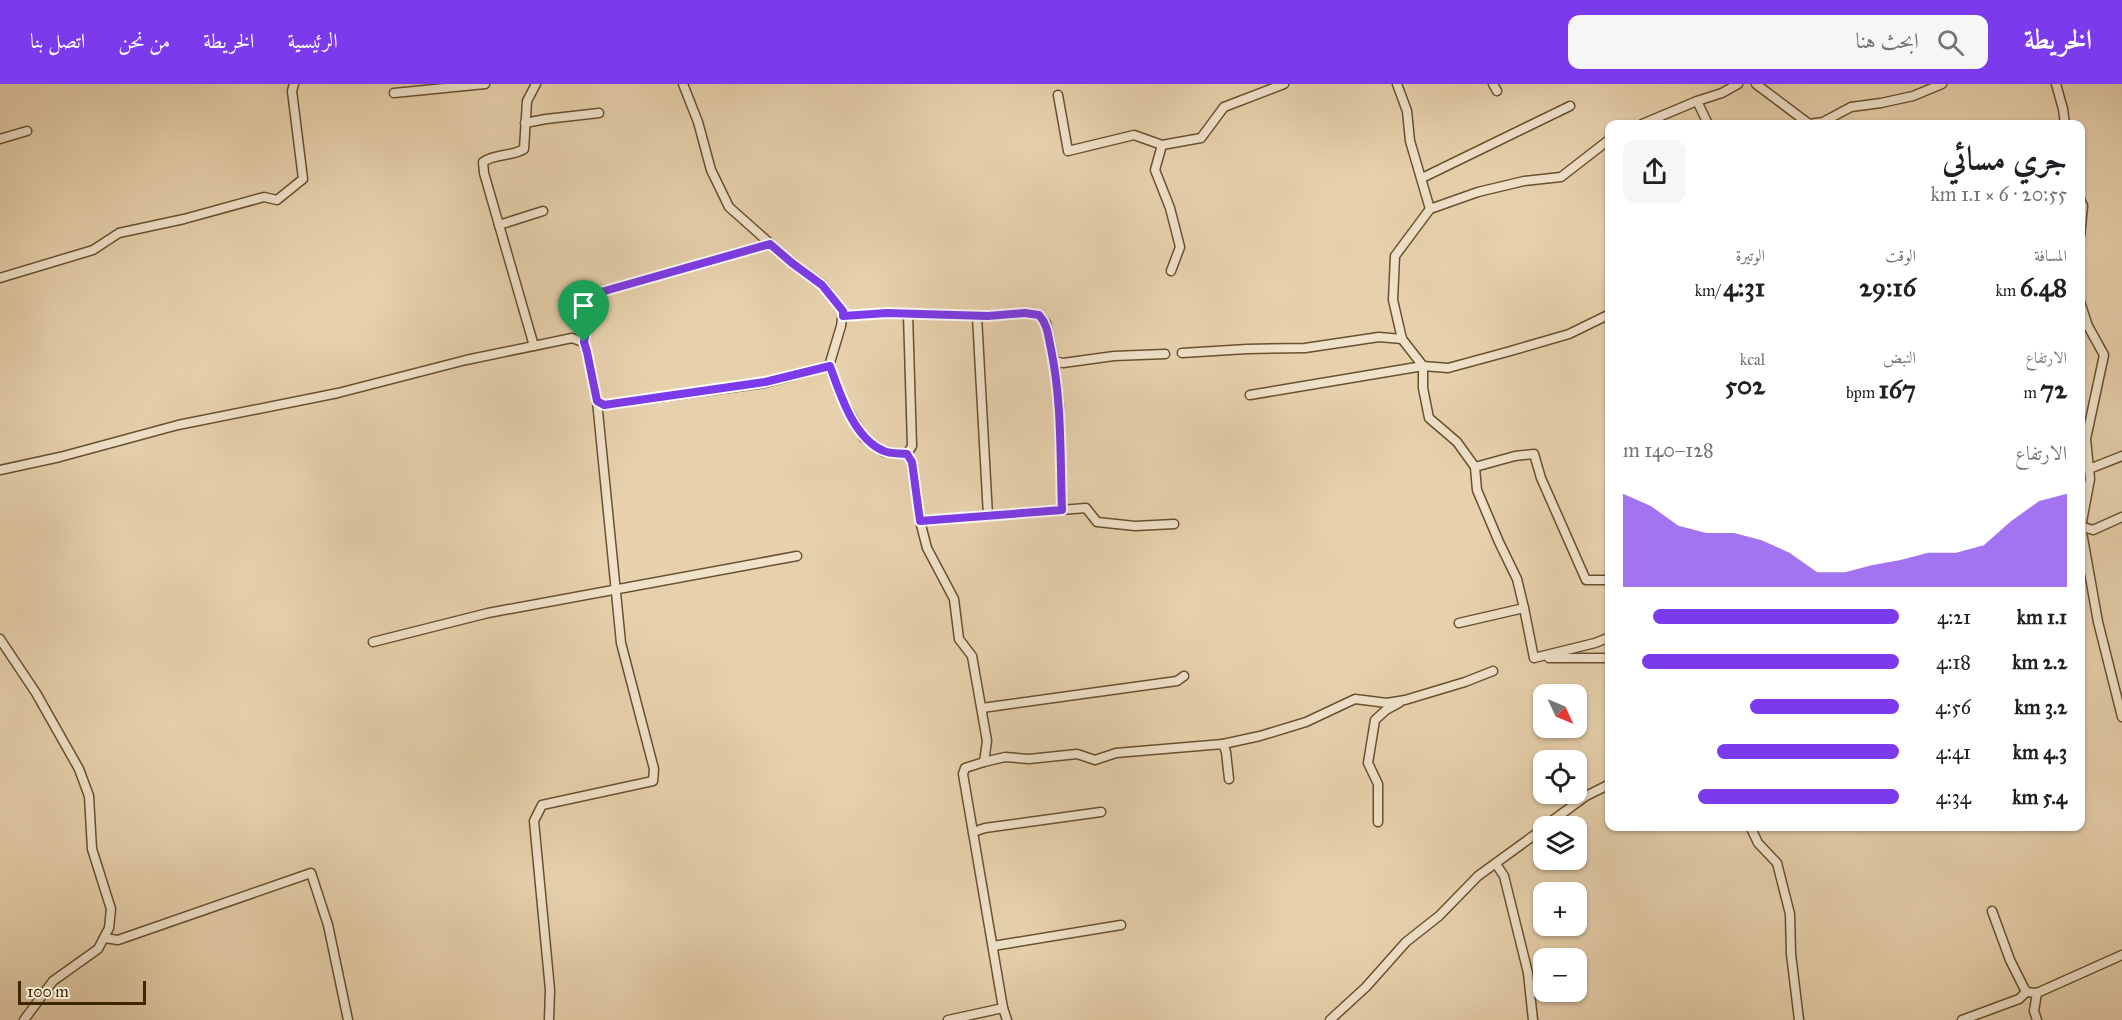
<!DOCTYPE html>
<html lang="ar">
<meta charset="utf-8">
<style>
:root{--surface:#fff;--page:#f6f6f6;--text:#202124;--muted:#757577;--accent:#7c3aed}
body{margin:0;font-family:"IM FELL Great Primer",Amiri,serif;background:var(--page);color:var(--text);direction:rtl;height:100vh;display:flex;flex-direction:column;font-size:22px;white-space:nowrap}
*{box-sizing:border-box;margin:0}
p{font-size:20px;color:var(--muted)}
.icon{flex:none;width:33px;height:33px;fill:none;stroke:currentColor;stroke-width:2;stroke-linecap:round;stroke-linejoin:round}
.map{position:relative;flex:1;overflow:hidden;direction:ltr}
.details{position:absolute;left:1605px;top:36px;width:480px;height:711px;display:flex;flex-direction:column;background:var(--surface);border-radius:12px;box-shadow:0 2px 4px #0004;direction:rtl}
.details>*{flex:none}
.needle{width:39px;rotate:134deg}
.tools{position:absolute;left:1533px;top:600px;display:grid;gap:12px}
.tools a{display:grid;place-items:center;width:54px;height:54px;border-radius:12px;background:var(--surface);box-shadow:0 2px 4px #0004;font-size:30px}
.scale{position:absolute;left:18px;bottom:15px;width:128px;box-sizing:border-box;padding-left:6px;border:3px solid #3d2602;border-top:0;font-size:16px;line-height:21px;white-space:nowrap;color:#3d2602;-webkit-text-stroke:4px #efe1ca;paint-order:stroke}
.pin{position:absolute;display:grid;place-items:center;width:51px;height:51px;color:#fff;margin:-62px -26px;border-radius:50% 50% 50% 0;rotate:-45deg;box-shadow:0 0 6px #0007}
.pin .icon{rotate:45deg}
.round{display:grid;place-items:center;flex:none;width:63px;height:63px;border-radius:12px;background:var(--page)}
.headline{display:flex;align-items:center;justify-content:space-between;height:102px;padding:0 18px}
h1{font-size:33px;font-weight:700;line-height:45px}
.figures{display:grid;grid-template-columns:repeat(3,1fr);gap:9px;height:102px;padding:6px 18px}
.figures div{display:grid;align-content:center}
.figures b{font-size:26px;font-weight:700}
.figures small{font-size:16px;font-weight:400}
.figures p{font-size:16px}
.chart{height:168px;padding:12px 18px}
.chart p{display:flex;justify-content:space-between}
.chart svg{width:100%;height:108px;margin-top:6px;fill:var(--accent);opacity:.7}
ul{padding:0 18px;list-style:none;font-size:20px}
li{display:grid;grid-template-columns:96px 72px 1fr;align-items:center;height:45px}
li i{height:15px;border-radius:8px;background:var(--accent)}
header{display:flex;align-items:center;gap:36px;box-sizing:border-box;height:84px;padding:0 30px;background:var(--accent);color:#fff}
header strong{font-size:28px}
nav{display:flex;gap:33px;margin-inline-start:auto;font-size:21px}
.search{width:420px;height:54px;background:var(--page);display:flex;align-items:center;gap:15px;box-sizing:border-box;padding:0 21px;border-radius:12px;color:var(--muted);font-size:22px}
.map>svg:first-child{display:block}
</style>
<header>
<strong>الخريطة</strong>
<div class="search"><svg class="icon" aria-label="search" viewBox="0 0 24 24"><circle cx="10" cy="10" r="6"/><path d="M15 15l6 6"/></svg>ابحث هنا</div>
<nav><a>الرئيسية</a><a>الخريطة</a><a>من نحن</a><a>اتصل بنا</a></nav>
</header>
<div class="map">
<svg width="2122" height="936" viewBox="0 0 2122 936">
<rect width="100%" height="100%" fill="#e7d1ad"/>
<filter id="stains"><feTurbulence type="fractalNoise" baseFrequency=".00333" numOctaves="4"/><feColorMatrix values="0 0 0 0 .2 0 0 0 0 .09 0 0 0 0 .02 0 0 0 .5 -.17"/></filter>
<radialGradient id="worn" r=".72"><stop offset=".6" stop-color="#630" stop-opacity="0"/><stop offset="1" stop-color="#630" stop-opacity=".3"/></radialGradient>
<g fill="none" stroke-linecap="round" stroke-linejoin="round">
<defs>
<g id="street">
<polyline points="683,0 698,38 711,86 729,123 792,179 823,201 843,227 841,242 829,282 845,321 864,354 884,368 907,370 912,378 920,437 927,464 954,515 959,555 972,572 987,657 984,678 965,684 963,690 1003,924 1007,936"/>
<polyline points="1397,0 1407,27 1410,57 1430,125 1395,172 1393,216 1402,255 1423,282 1423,304 1429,334 1457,358 1475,383 1477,406 1499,458 1517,495 1524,524 1459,539"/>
<polyline points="1493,0 1497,7"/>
<polyline points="1756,0 1809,40 1823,38 1851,23 1881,19 1913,12 1942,0"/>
<polyline points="2056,0 2063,25 2065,40"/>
<polyline points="394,9 485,0"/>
<polyline points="1058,11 1068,67 1134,51 1162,61 1201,54 1224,23 1284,0"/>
<polyline points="525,39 546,35 599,29"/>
<polyline points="1642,40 1697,17"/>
<polyline points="1708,40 1697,17 1722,9 1738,0"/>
<polyline points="0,55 27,47"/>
<polyline points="1162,61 1155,86 1170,124 1180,163 1171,187"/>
<polyline points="1422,94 1570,22"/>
<polyline points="2080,115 2083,122 2080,152"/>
<polyline points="1430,125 1478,108 1524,97 1561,93 1610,55"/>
<polyline points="499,141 543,127"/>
<polyline points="0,194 93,166 119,149 184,135 264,113 277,116 303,95 292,7 294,0"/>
<polyline points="2080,218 2088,242 2104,271 2086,355 2090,395 2081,443 2098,538 2122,633"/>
<polyline points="843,232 887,229 988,232 1025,229 1039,231 1046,239 1054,277 1063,279 1114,272 1165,270"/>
<polyline points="977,232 988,432"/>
<polyline points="583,258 587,240 583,220 587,212 770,160"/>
<path d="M534 262 484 89 483 78C496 69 511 73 524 65L527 17 536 0"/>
<polyline points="1182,269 1247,265 1305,264 1379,253 1402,255"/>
<polyline points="1054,277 1059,321 1062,426"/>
<polyline points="1250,311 1423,282 1448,284 1507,268 1569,250 1610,230"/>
<polyline points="907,370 912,362 908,230"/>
<polyline points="1475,383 1515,372 1534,370 1541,394 1586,496 1610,496"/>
<polyline points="2089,385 2122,372"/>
<polyline points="0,386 60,373 178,341 338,309 466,276 572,254 583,258 587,268 597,317 604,321 765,299 829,282"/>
<polyline points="920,437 1086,424 1097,438 1135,442 1174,440"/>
<polyline points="2080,442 2093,446 2122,433"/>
<polyline points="1524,524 1534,574 1595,559 1610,553"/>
<polyline points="0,555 36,609 79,685 89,712 92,765 111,825 109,844 98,865 53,897 24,936"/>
<polyline points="373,558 488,529 797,472"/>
<polyline points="1549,574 1610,574"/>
<polyline points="982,624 1177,597 1184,592"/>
<polyline points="1223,660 1260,652 1306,638 1355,615 1387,619 1405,616 1465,598 1493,587"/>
<polyline points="984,678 1005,673 1029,675 1077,670 1095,676 1116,669 1223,660 1226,668 1229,695"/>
<polyline points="1378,738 1378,700 1368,679 1375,636 1386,626 1399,619"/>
<polyline points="1545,742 1586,712 1610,700"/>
<polyline points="1750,742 1758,759 1777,779 1790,830 1791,870 1799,936"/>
<polyline points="973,748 985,744 1101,728"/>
<polyline points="1496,780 1504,792 1528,889 1533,936"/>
<polyline points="1992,827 2010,876 2026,908 2037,909 2034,927 2037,936"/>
<polyline points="104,854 118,856 311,789 328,841 348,936"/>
<polyline points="993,862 1121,841"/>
<polyline points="2037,909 2122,871"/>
<polyline points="549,936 550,906 534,737 542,721 653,697 654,685 621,559 597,317"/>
<polyline points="948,936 1003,924"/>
<polyline points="1330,936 1366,903 1406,858 1439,832 1478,792 1544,744"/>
<polyline points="1962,936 2019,915 2026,908"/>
</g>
</defs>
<use href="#street" stroke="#68512d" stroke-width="11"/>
<use href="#street" stroke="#efe1ca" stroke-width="8"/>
</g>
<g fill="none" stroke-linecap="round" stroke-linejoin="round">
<defs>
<path id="route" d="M770 160 792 179 822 201 843 227V232L887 229 988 232 1025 229 1039 231C1048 241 1048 252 1051 265 1062 318 1060 372 1062 426L920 437 912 378 907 370C900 369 890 370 884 367 854 355 840 310 830 282L765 298 604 321 597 317 587 268 584 258 587 240 583 220 587 212Z"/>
</defs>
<use href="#route" stroke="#fff" stroke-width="12"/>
<use href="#route" stroke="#7c3aed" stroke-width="8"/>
</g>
<rect width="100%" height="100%" filter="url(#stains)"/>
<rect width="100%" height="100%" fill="url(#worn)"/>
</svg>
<div class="tools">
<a><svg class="needle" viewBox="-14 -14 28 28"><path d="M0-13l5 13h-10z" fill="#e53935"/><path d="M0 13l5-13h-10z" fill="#757577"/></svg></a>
<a><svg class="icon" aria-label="locate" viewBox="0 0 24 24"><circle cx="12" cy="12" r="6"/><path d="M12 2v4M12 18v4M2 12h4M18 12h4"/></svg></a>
<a><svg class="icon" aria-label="layers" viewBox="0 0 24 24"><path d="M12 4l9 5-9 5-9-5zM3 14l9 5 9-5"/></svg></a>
<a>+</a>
<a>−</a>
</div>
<div class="scale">100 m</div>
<div class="pin" style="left:584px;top:258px;background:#1e9e55"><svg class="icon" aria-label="arrive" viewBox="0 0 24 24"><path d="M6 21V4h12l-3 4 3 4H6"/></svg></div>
<section class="details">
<div class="headline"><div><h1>جري مسائي</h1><p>20:55 · 6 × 1.1 km</p></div><a class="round"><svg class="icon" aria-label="share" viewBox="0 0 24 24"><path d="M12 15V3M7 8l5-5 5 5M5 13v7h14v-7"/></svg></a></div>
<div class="figures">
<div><p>المسافة</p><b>6.48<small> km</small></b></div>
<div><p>الوقت</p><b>29:16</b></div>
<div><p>الوتيرة</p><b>4:31<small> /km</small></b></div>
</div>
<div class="figures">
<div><p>الارتفاع</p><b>72<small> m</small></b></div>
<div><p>النبض</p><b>167<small> bpm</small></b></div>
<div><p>kcal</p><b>502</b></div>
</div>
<div class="chart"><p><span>الارتفاع</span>128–140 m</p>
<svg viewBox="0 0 160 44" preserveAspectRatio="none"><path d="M0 44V6L10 11L20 19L30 22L40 22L50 25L60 30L70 38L80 38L90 35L100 33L110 30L120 30L130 27L140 17L150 9L160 6V44z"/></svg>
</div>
<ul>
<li><b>1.1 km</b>4:21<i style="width:89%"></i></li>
<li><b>2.2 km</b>4:18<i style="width:93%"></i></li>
<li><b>3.2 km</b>4:56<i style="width:54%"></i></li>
<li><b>4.3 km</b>4:41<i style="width:66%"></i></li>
<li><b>5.4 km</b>4:34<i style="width:73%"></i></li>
</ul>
</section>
</div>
